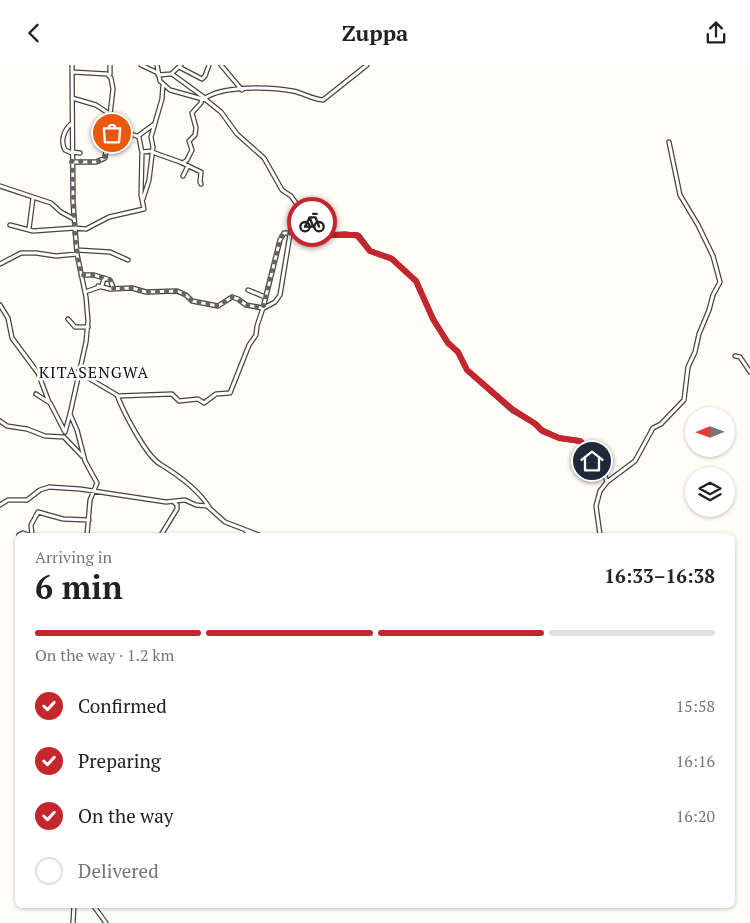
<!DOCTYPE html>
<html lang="en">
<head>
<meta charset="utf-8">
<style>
	:root { --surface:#fff; --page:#f6f6f6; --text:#202124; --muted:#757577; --line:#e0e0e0; --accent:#c4262e }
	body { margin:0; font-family:"PT Serif",serif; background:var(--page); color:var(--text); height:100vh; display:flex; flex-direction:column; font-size:19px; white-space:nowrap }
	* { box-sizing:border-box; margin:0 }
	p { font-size:16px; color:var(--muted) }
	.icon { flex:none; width:28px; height:28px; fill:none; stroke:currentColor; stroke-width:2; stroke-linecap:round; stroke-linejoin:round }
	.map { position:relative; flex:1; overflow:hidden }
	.side { position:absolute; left:15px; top:468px; width:720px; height:375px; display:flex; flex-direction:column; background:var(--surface); border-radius:8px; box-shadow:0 1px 4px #0004 }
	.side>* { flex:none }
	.needle { width:32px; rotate:269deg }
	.fabs { position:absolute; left:685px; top:342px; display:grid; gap:10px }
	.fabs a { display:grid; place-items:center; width:50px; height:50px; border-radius:50%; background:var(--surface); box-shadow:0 1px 4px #0004; font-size:25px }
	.pin { position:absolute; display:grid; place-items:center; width:42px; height:42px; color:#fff; margin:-21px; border:2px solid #fff; border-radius:50%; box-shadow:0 1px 5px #0007 }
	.courier { position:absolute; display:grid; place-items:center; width:50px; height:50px; margin:-25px; border:4px solid #c4262e; border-radius:50%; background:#fff; color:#222; box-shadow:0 1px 6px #0007 }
	.headline em { font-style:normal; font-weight:600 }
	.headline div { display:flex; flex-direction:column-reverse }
	.headline { display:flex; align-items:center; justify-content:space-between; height:85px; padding:0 20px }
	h1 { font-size:32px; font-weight:600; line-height:38px }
	.bar { display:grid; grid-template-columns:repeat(4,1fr); gap:8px 5px; align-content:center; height:60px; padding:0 20px }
	.bar i { height:6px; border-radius:4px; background:var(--line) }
	.bar .active { background:var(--accent) }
	.bar p { grid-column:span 4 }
	ol { padding:0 20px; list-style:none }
	li { display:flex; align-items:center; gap:15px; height:55px }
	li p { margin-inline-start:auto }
	li .icon { padding:5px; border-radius:50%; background:var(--accent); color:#fff; stroke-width:4 }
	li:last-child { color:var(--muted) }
	li i { width:28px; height:28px; border:2px solid var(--line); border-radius:50% }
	header { display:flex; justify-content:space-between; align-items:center; height:65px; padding:0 20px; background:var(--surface); font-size:22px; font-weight:600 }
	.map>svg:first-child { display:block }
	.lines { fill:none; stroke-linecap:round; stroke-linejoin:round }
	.minor-casing { stroke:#444; stroke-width:5.5 }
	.minor { stroke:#fff; stroke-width:3 }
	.done { stroke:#646461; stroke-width:5; stroke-dasharray:0 9 }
	.route { stroke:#c4262e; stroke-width:6 }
	.labels { text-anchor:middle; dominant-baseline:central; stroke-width:5; stroke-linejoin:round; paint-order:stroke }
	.quarter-label { font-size:16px; letter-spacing:1px; fill:#111; stroke:#fff }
</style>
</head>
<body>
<header><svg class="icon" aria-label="back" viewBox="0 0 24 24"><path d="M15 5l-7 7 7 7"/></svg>Zuppa<svg class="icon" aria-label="share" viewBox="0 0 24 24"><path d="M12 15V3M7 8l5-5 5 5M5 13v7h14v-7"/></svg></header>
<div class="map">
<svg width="750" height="858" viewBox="0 0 750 858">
	<rect width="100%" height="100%" fill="#fffdf5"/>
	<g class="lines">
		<g class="minor-casing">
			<path id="minor" d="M72,0l1,137 4,52 9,43 2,24 -2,21 -16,72 7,16 8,31 12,22 -7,17 -3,35
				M110,0v9
				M141,0l17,8
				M157,0l3,16 10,9 36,10 15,12 16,22 27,24 18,32 9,6 15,21 25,18 14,-1 14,2 11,15 21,7 25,23 17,38 15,24 10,9 9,18 45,40 24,14 6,6 17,8 21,3 6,5 9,19 10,11 2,6
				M221,0l21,25
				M179,2l23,12 3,-3 4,-11
				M172,9l33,24
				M158,10l13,-1 10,-9
				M72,33l24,7 15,10
				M204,34c18,-14 67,-12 89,-8 10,2 19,8 30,9l44,-35
				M71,59c-7,6 -11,17 -6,26l7,3
				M138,71l15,-11
				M72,87l8,1
				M142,87l10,-1
				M152,87l28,10 21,10 -1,10 1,2
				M72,97h24l9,-4 8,-69 -2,-11 -4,-4 -35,-2
				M183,98l4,-3 5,-10 -3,-9 6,-6 1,-7 -4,-15 9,-10 1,-5
				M183,111l5,-10
				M0,121l51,17 10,9 13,7
				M143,134l6,-19 4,-33 -2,-10 11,-38 1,-14
				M10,160l23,6 42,-3
				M75,163l11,1 23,-12 35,-8 -3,-14 1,-42 -3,-16 -5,-2 -25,-3
				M29,164l4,-31
				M77,185l33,2 18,8
				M0,199l21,-11h15l20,3 21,-2
				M81,210h13l16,5 4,9
				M98,221l12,3 22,-1 14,4 31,-1 9,4 6,6 26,5 14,-9 6,2 8,6 17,3
				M248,225l17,7
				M85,227l17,-6 2,-8
				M0,240l8,13 4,20 26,35 11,29
				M264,243l11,-6 5,-7 12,-73 9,-11
				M68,254l7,8h13
				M735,291l5,1 10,15
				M78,307l39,23c6,16 29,61 43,69 18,11 38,25 49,43
				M36,329l14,9 15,29
				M118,331l54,-2 7,7 19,-2 6,4 12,-9 14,-1 19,-48 7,-10 1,-9 6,-18 17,-68 4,-7h6
				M0,356l7,5 20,3 18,7 19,1 18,19
				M65,367l5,-18
				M0,440l8,-5h19l13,-10 9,-3 31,2 86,13 19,-2 11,5 11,1 18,16 34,13
				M245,465l6,5
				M19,470l4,-2 5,2
				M32,470l-1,-10 7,-13 25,7 26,1
				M161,470l16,-26v-4l-3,-3
				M600,470l-4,-29 4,-15 7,-9 28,-21 18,-33 8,-4 23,-24 4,-33 7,-15 4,-18 10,-24 4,-15 7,-13 -7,-26 -15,-31 -18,-30 -11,-53
				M93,840l13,18
				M73,858l1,-18"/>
		</g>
		<use href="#minor" class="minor"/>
	</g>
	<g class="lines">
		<path class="done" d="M112,68h-3l-5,27 -8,2 -24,-1 3,78 6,36h13l16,5 4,9 18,-1 14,4 31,-1 9,4 6,6 26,5 14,-9 6,2 8,6 17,3 9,-38 10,-35 8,-2 2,-12 9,-10 11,11"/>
		<path class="route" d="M312,157l19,13h26l13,16 22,8 24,22 17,38 15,24 10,9 9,18 45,39 22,14 8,8 17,7 21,3 6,5 6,15"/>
	</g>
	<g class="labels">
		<g class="quarter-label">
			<text x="94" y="307">KITASENGWA</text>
		</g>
	</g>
</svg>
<div class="fabs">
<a><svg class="needle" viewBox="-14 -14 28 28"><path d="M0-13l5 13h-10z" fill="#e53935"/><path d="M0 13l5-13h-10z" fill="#757577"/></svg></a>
<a><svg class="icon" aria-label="layers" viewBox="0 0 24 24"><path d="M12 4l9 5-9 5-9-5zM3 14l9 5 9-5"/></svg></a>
</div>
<div class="pin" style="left:112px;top:68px;background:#ea580c"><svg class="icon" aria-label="bag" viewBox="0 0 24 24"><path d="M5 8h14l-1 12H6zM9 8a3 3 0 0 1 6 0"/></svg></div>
<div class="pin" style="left:592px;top:396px;background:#1f2937"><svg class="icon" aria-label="home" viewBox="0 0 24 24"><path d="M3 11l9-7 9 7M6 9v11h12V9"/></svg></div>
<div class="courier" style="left:312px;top:157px"><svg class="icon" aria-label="bike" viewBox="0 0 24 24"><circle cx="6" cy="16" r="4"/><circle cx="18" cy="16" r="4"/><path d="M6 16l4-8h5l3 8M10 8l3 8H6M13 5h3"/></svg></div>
<section class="side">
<div class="headline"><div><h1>6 min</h1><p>Arriving in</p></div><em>16:33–16:38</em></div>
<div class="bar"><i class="active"></i><i class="active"></i><i class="active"></i><i></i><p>On the way · 1.2 km</p></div>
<ol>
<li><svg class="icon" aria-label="check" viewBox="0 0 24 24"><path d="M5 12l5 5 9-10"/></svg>Confirmed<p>15:58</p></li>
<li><svg class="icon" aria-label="check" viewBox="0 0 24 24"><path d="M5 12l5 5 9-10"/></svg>Preparing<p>16:16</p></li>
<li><svg class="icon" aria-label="check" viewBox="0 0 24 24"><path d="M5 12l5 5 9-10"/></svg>On the way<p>16:20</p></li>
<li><i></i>Delivered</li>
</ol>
</section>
</div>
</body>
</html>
